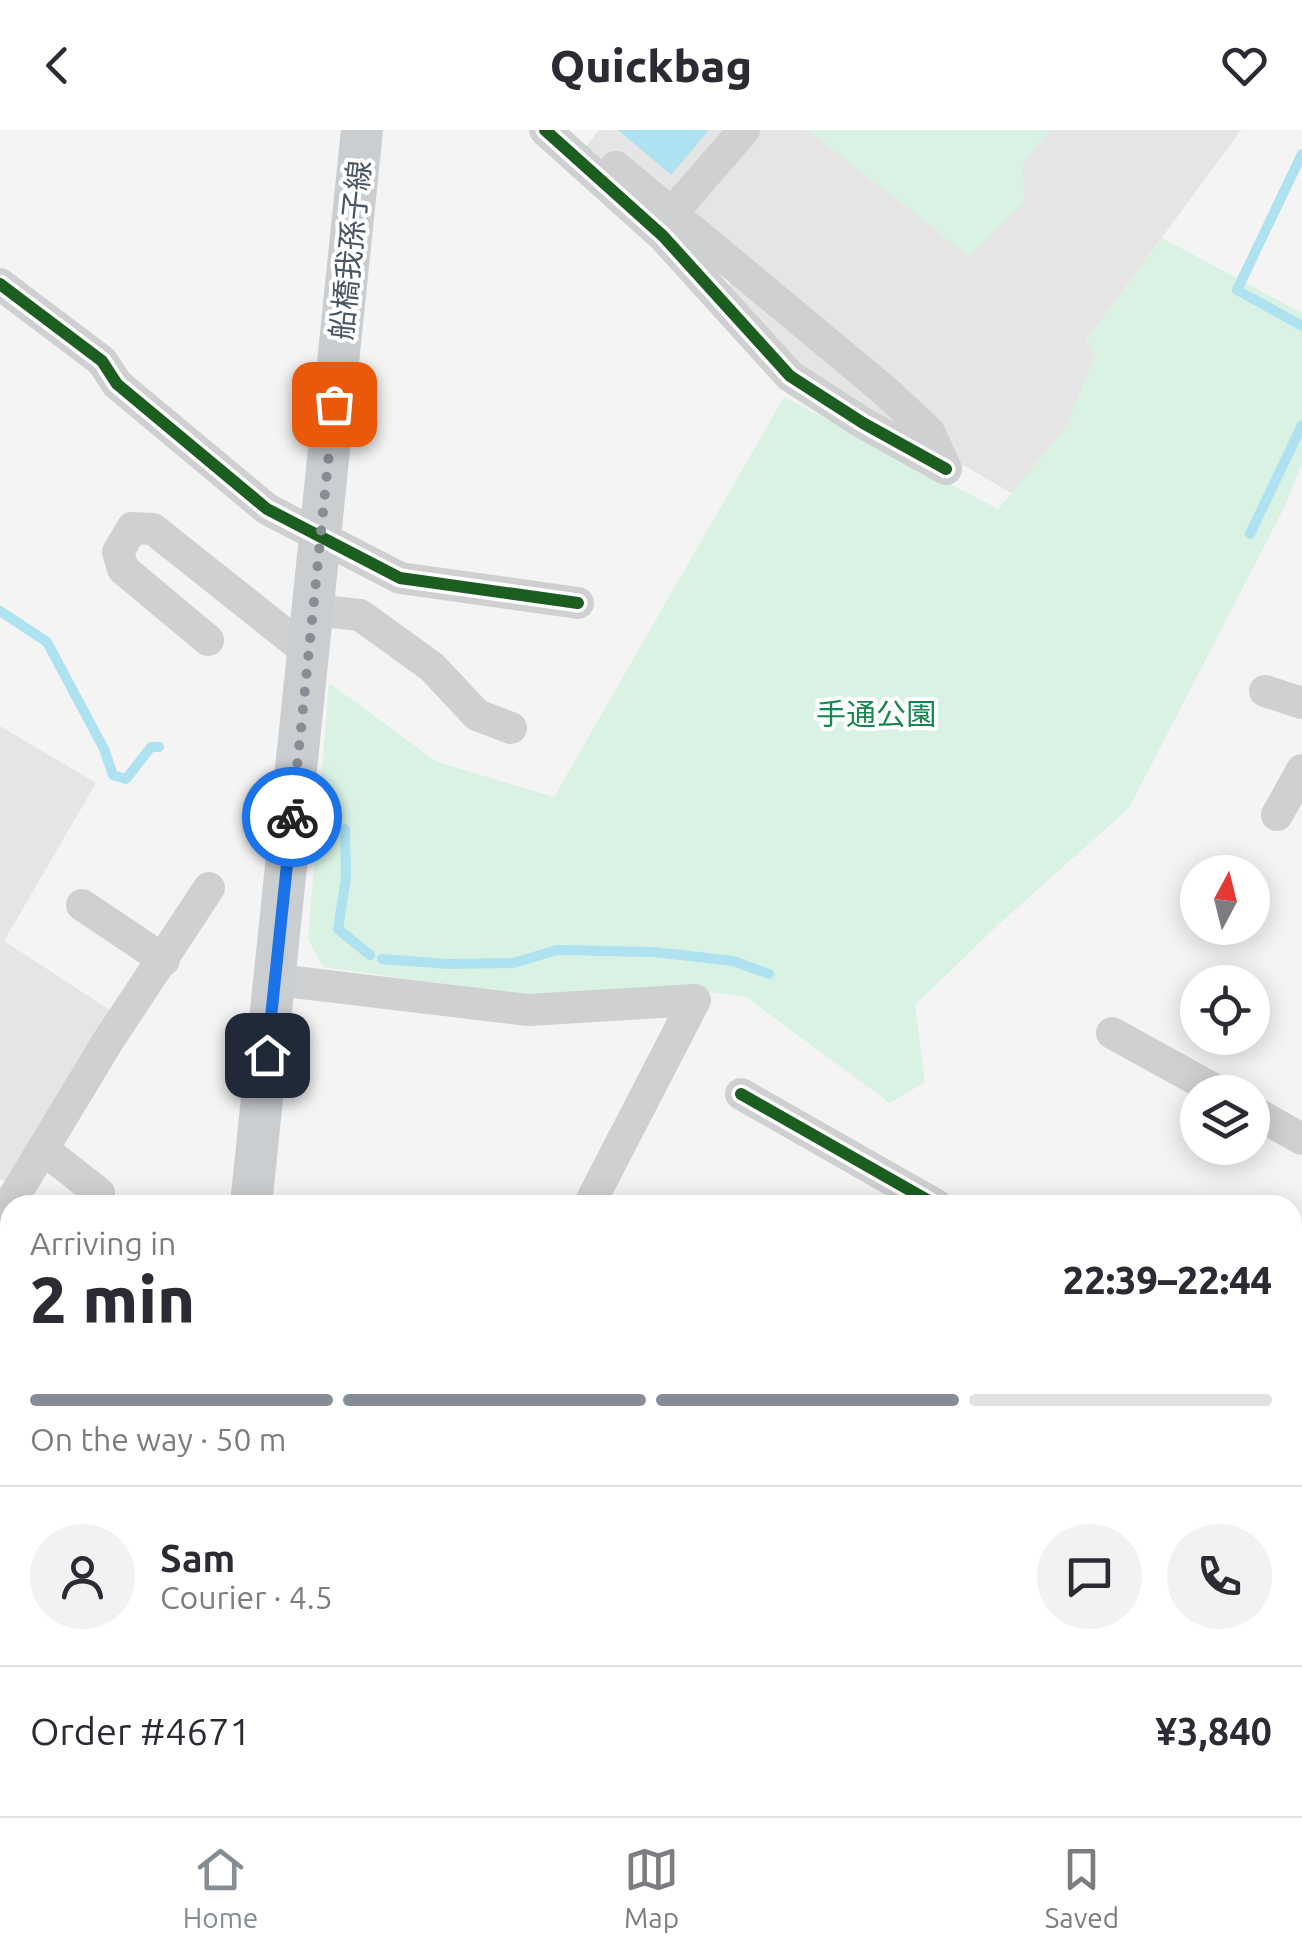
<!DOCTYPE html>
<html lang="en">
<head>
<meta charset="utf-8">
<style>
	:root { --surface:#fff; --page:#f2f2f3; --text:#2b2b33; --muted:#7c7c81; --line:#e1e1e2; --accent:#868d94 }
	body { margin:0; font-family:Ubuntu,"Noto Sans JP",sans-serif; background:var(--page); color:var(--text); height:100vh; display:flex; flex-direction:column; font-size:38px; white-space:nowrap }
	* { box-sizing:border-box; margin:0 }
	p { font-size:32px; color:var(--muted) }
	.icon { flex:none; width:55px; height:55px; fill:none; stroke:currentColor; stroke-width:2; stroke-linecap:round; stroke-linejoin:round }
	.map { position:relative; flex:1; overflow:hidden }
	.side { position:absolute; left:0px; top:1065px; width:1302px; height:622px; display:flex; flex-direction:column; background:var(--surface); border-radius:30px 30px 0 0; box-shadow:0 5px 25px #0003 }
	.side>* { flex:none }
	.needle { width:65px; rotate:7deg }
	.tools { position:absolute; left:1180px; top:725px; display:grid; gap:20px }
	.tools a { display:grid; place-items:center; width:90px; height:90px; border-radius:50%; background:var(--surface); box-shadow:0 5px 25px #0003; font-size:50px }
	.pin { position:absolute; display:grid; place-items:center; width:85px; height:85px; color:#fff; margin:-42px; border-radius:20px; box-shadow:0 5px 15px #0006 }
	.courier { position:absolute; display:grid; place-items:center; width:100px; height:100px; margin:-50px; border:8px solid #1a73e8; border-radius:50%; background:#fff; color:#222; box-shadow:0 2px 12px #0007 }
	.overview em { font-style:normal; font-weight:800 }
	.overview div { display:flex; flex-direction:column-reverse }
	.overview { display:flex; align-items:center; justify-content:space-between; height:170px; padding:0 30px }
	h1 { font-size:65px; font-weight:800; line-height:75px }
	.bar { display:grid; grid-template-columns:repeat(4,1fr); gap:15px 10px; align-content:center; height:120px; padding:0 30px }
	.bar i { height:12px; border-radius:8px; background:var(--line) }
	.bar .on { background:var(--accent) }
	.bar p { grid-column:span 4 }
	.line { display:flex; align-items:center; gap:25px; padding:0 30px; border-top:2px solid var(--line) }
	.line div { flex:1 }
	.round { display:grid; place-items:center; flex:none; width:105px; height:105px; border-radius:52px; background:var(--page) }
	header { display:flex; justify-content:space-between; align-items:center; height:130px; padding:0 30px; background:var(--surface); font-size:45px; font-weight:800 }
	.dock { display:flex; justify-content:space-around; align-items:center; height:140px; border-top:2px solid var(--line); background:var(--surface); font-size:28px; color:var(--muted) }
	.dock a { display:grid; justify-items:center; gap:5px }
	.dock .on { color:var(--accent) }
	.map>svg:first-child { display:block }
	.education { fill:#e6e5e6 }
	.green { fill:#d9f2e3 }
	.water { fill:#aee2f0 }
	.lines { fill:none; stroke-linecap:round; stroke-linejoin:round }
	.stream { stroke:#aee2f0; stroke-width:10 }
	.minor { stroke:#ced0d2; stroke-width:32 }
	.major { stroke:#caced1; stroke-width:42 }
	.cycleway-casing { stroke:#fff; stroke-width:19 }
	.cycleway { stroke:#1b5e20; stroke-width:12 }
	.done { stroke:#868d94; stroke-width:10; stroke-dasharray:0 18 }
	.route { stroke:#1a73e8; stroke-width:12 }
	.labels { text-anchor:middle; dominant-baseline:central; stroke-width:8; stroke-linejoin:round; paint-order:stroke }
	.street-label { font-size:30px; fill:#4a5661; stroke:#fff }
	.park-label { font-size:30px; fill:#17864f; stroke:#fff }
</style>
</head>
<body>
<header><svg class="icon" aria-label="back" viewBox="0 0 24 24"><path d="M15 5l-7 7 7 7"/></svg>Quickbag<svg class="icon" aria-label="heart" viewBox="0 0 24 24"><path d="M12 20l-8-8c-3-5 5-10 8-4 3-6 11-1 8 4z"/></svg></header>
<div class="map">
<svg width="1302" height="1686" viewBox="0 0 1302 1686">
	<rect width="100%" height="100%" fill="#f4f4f4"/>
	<path class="education" d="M599,0h642l-155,211 9,17 -29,69 -53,67 -225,-131 -55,-59 -5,-31 -145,-123z
		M0,596l96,57 -92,158 112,73 -109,169 -7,-4z"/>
	<path class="green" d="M808,0h241l-27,35 3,37 -55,55z
		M1162,108l140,75v150l-18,45 -155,300 -130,116 -84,81 10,77 -35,21 -144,-106 -81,-11 -136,10 -206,-29 -15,-28 21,-256 108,79 117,35 230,-400 214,112 68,-82 29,-69 -9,-17z"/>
	<path class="water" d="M618,0h91l-38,45z"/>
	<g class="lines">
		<path class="stream" d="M1302,24l-65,136 65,36
			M1250,404l52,-109
			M0,481l47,31 57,107 9,26 13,4 25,-32h8
			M345,699l1,49 -8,51 32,26
			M382,829l66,5 65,-1 44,-13 97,2 79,9 36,13"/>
		<path class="minor" d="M545,0l118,106 127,140 73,47 83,46
			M616,37l268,223 45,42 17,37
			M672,83l72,-83
			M0,154l102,77 15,23 150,125 133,69 178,25
			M313,480l47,5 72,52 45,48 34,13
			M208,510l-85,-71 -5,-17 14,-24 21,1 156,124
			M1265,561l37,12
			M1277,685l25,-45
			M82,775l82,55
			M294,852l234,28 167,-10 -106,205
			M1112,903l107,59
			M741,964l195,111
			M1252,981l50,28
			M43,1019l56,44
			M0,1090l108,-179 101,-153
			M0,1123l10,7
			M1292,1215l10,5
			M1292,1450l10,6
			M1292,1495l10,-12
			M0,1631l10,3
			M144,1678l29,8
			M231,1678l2,8
			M1263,1678l5,8
			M17,1686l2,-8
			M277,1686l4,-8
			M1134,1686l8,-8"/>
		<path class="major" d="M251,1075l111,-1075
			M182,1686l1,-8"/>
		<g class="cycleway-casing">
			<path id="cycleway" d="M545,0l118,106 127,140 73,47 83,46
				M0,154l102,77 15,23 150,125 133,69 178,25
				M741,964l195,111"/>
		</g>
		<use href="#cycleway" class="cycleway"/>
	</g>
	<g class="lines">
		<path class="done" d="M292,687l42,-413"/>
		<path class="route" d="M267,925l25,-238"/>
	</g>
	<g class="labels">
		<g class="street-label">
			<text transform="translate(350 120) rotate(-84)">船橋我孫子線</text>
		</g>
		<g class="park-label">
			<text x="876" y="584">手通公園</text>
		</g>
	</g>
</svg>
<div class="tools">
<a><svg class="needle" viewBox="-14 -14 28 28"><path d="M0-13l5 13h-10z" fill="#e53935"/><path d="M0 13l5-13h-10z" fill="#7c7c81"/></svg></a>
<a><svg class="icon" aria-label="locate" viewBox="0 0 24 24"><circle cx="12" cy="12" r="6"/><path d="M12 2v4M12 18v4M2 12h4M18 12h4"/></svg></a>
<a><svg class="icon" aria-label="layers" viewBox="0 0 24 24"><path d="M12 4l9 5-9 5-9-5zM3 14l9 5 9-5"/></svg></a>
</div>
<div class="pin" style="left:334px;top:274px;background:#ea580c"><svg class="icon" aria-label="bag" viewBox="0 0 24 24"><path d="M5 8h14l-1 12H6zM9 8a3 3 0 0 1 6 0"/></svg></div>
<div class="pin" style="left:267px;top:925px;background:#1f2937"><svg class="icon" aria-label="home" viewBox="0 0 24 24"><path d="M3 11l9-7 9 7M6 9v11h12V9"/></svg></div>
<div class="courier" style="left:292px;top:687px"><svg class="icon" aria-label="bike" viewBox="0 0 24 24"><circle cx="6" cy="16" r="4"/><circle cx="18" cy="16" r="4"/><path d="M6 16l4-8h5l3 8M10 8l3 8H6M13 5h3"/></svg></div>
<section class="side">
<div class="overview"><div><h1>2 min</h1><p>Arriving in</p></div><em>22:39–22:44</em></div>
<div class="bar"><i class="on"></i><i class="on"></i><i class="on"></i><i></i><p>On the way · 50 m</p></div>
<div class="line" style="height:180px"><a class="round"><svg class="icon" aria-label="person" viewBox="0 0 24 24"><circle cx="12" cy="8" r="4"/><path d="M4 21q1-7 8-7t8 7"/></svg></a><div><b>Sam</b><p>Courier · 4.5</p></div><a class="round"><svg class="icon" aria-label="chat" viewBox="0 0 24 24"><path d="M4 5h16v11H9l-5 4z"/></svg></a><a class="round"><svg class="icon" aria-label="phone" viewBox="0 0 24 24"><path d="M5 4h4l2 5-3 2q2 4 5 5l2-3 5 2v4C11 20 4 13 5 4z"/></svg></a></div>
<div class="line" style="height:130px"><div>Order #4671</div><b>¥3,840</b></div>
</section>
</div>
<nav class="dock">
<a class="on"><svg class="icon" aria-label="home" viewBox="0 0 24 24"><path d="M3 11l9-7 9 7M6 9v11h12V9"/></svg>Home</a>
<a><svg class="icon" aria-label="map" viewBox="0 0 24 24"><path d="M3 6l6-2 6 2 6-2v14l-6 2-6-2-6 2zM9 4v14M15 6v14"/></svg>Map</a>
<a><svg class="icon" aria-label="saved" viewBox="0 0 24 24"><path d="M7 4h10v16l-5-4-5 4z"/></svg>Saved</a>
</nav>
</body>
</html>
